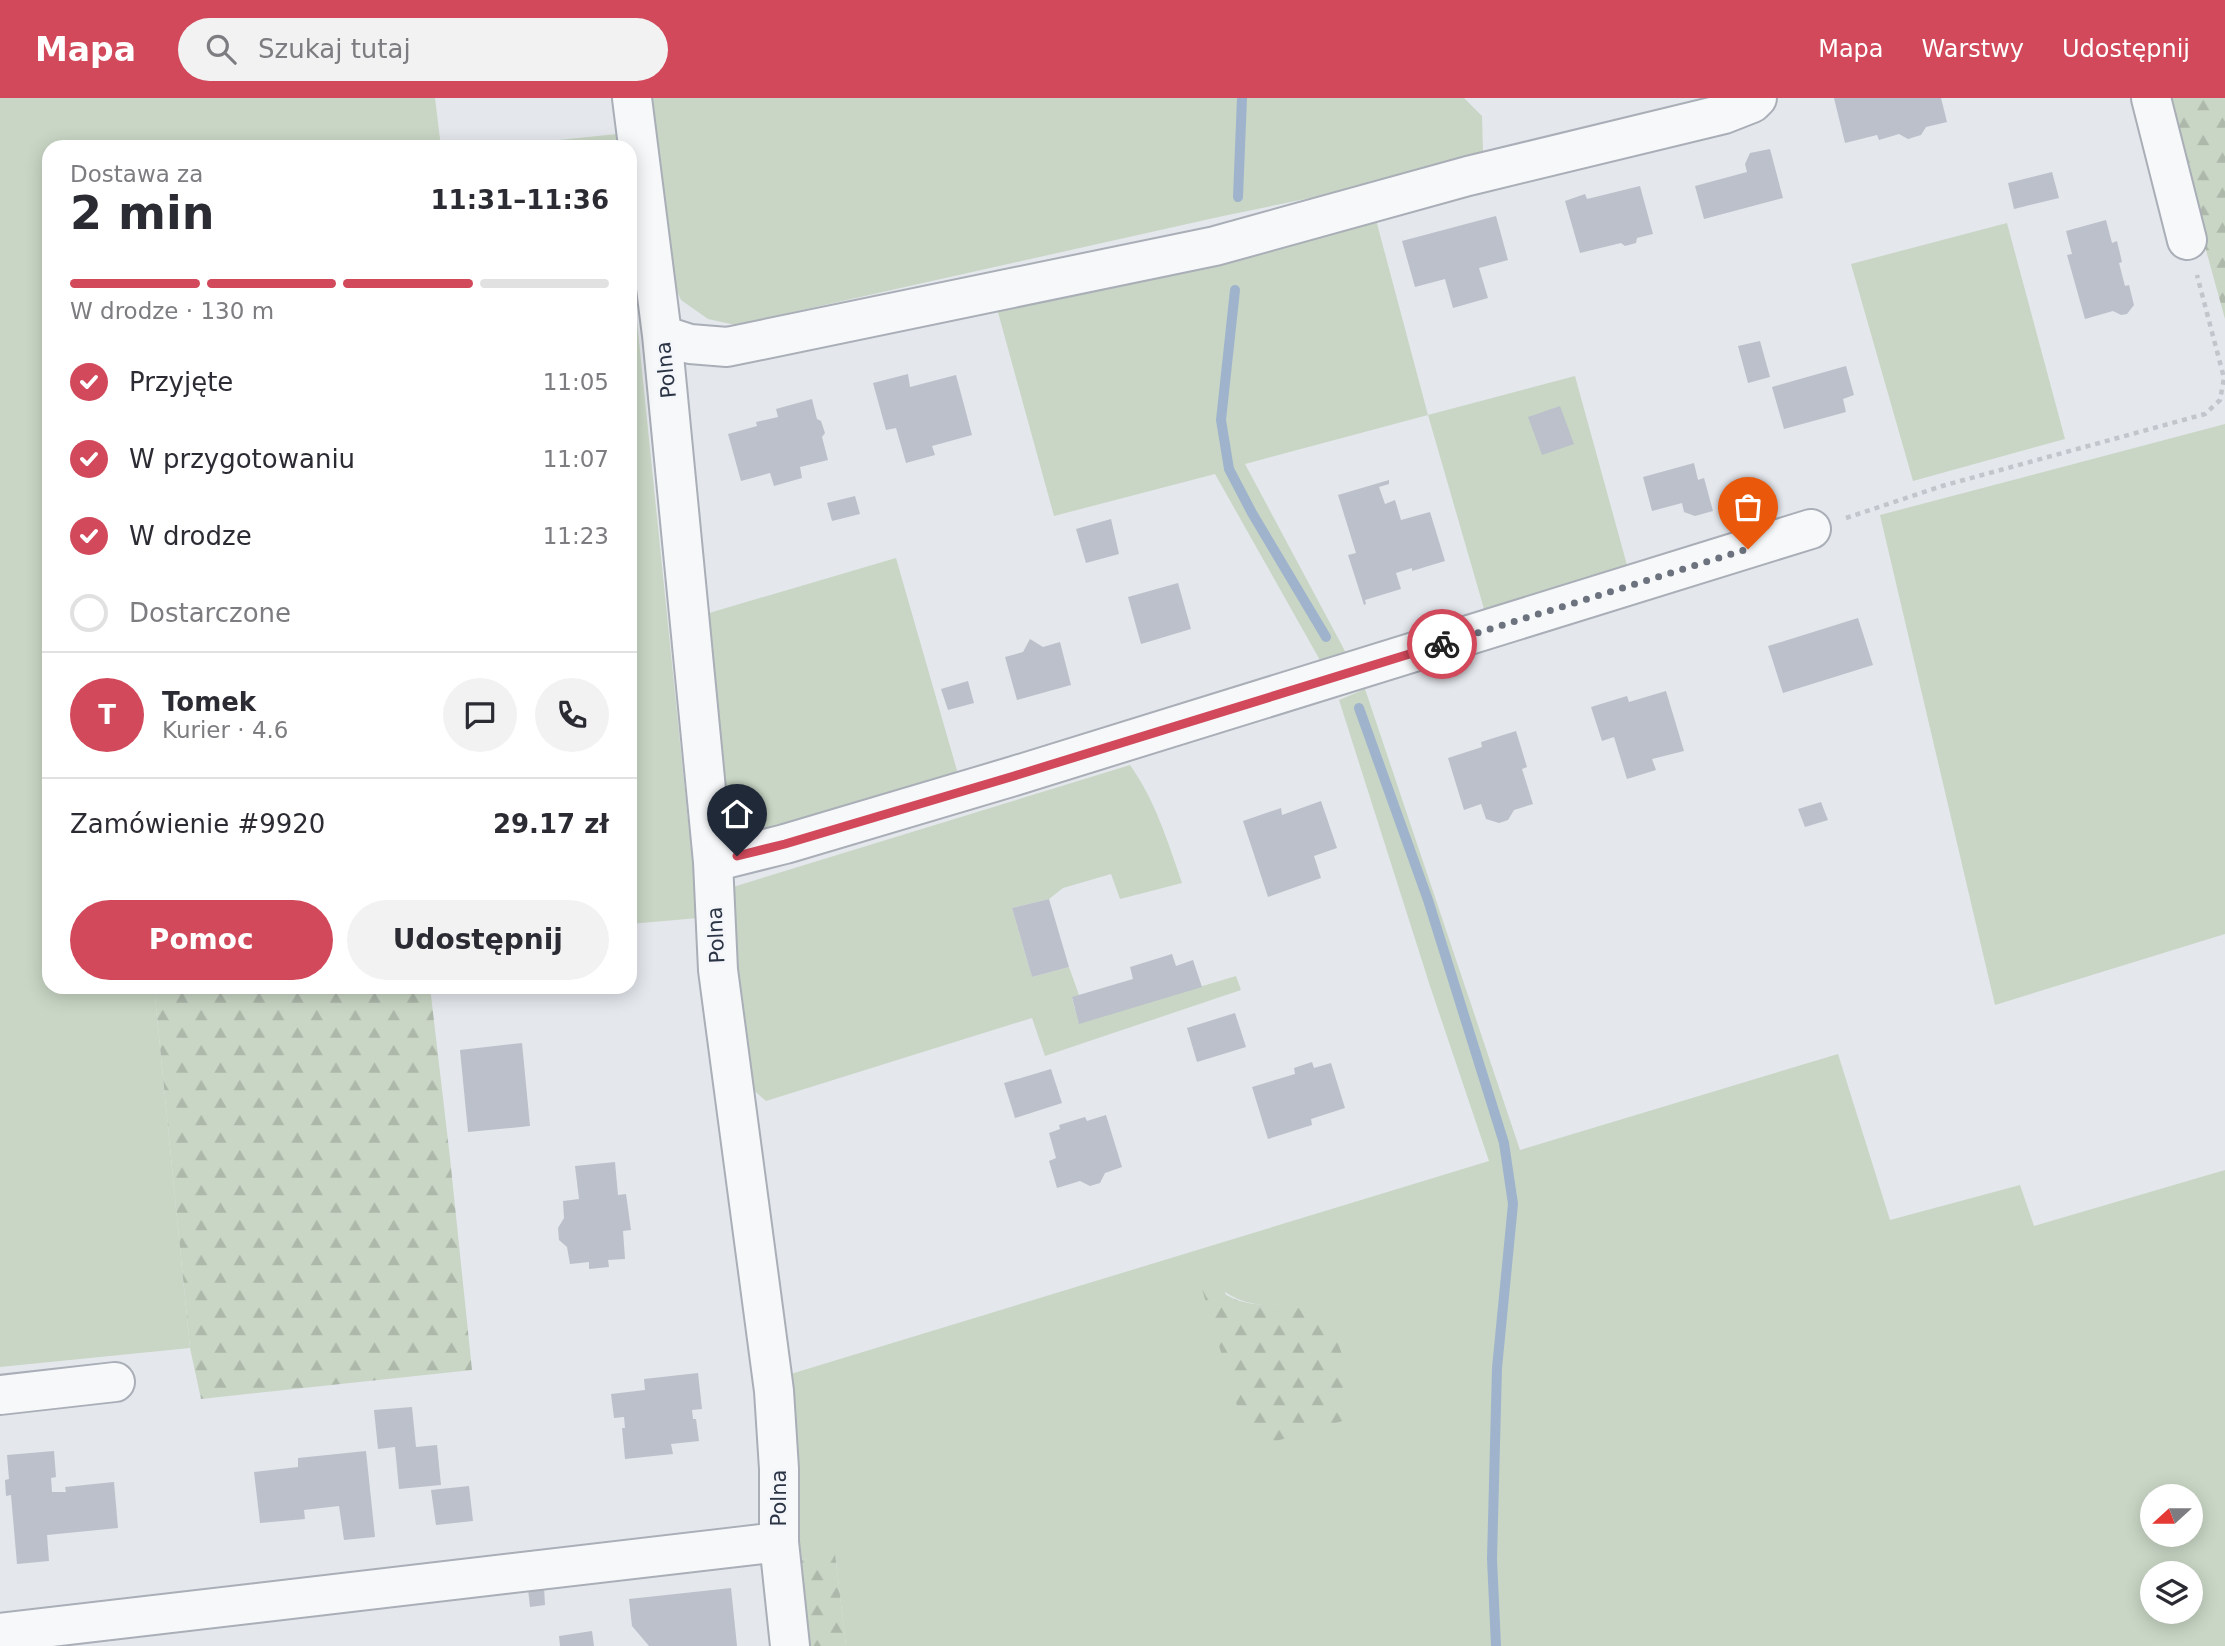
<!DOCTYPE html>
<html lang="pl">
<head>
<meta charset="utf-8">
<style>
	:root { --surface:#fff; --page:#f2f2f3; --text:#2b2b33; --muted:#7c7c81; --line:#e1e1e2; --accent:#d1495b }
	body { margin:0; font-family:"DejaVu Sans",sans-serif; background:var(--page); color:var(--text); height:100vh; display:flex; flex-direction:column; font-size:26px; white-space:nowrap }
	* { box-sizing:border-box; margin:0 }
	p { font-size:23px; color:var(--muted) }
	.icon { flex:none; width:38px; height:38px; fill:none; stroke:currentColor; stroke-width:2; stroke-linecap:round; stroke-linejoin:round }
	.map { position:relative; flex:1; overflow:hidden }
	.side { position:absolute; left:42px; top:42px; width:595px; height:854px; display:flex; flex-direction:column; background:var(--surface); border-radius:21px; box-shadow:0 4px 18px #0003 }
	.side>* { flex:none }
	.needle { width:46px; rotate:249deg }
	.tools { position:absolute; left:2140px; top:1386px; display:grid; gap:14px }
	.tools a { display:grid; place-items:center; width:63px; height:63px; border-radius:50%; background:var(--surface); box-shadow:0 4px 18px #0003; font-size:35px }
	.pin { position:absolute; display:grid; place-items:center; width:60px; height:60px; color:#fff; margin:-72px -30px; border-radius:50% 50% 50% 0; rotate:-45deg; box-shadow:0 0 7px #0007 }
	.pin .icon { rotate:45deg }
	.courier { position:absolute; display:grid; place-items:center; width:70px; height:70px; margin:-35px; border:5px solid #d1495b; border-radius:50%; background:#fff; color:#222; box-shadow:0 2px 9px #0007 }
	.summary em { font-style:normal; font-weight:800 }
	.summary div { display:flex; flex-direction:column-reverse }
	.summary { display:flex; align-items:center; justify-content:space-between; height:119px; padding:0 28px }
	h1 { font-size:46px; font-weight:800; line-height:52px }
	.bar { display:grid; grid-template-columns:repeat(4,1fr); gap:10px 7px; align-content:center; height:84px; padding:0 28px }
	.bar i { height:9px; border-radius:5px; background:var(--line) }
	.bar .selected { background:var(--accent) }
	.bar p { grid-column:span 4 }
	.line { display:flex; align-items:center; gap:18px; padding:0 28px; border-top:2px solid var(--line) }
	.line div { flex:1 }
	.round { display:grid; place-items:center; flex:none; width:74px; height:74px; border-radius:37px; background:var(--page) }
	ol { padding:0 28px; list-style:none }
	li { display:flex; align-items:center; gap:21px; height:77px }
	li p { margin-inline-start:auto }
	li .icon { padding:7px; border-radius:50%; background:var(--accent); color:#fff; stroke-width:4 }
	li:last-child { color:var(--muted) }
	li i { width:38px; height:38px; border:4px solid var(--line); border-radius:50% }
	.button { display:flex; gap:14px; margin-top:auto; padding:14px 28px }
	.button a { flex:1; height:80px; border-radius:42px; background:var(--accent); color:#fff; font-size:28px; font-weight:800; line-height:80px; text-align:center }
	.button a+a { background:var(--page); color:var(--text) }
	header { display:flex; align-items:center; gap:42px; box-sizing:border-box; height:98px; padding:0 35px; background:var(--accent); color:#fff }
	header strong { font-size:33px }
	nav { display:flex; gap:38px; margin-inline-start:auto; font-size:24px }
	.search { width:490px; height:63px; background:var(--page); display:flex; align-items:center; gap:18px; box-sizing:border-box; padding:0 24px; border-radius:38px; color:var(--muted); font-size:26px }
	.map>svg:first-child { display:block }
	.grass { fill:#c9d6c5; fill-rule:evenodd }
	.forest { fill:url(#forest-firs) }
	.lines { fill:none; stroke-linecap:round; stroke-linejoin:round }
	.stream { stroke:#9fb4cc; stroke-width:10 }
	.building { fill:#bbc0ca }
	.minor-casing { stroke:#a9aeb7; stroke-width:42 }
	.path { stroke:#c2c5cb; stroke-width:4.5; stroke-dasharray:5 5; stroke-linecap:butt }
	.minor { stroke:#f7f8fa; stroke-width:38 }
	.done { stroke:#6c737f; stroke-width:7; stroke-dasharray:0 12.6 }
	.route { stroke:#d1495b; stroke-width:9 }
	.labels { text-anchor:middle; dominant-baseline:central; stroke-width:6; stroke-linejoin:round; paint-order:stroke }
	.street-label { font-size:21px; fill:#2b3445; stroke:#f4f6f9 }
</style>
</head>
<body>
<header>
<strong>Mapa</strong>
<div class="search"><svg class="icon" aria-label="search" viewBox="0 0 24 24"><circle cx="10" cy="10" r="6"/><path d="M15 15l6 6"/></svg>Szukaj tutaj</div>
<nav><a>Mapa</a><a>Warstwy</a><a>Udostępnij</a></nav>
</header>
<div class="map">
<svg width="2225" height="1548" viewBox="0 0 2225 1548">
	<defs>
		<pattern id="forest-firs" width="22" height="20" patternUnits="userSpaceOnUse" patternTransform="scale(1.75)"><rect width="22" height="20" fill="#c9d6c5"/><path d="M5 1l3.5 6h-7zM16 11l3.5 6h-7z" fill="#adb8ab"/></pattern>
	</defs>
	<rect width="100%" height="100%" fill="#e4e7ec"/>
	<path class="grass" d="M0,0h435l6,49h-392v840h105l36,361 -190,19z
		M651,0h813l18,18 1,35 -16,15 -244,50 -488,109 -27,-6 -27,-19 -16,-36z
		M617,36l2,13h-129z
		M1375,118l53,199 147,-39 52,189 -143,44 -56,-194 -183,49 101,189 -25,9 -106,-188 -161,42 -58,-211z
		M2007,125l58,216 -152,42 -62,-217z
		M630,155l68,665 -68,6z
		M2225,326v510l-230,71 -115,-490z
		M896,460l62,216 -191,54 -21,-2 -24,-19 -13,-194z
		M1365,591l155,461 318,-96 52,166 130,-35 14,41 191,-56v476h-1379l-11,-92 -37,7 -15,-179 11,-9 695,-212 -59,-175 -91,-286zM1225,1194c18,12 33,13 55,14l-30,143zM2152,1398h39v39h-39zM2152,1475h39v39h-39z
		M1130,667c25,35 38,77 52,118l-62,16 -9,-25 -48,14 -14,11 -37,9 20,69 37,-10 10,28 -7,3 7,25 157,-47 5,14 -196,66 -13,-38 -266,83 -14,-12 -26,-190 7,-12z"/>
	<path class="forest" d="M2164,0h61v221z
		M154,889h276l20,171 22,212 -271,29 -11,-51z
		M1209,1189c12,4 24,13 35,15 19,5 41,1 60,8 45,17 42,68 45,109l-99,30 -48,-160z
		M835,1455l11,93h-41l-7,-85z"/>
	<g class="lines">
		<path class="stream" d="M1238,99l4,-99
			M1235,192l-14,130 8,49 23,44 74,124
			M1359,610l69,192 76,243 9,61 -16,164 -5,191 4,87"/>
	</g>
	<path class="building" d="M1834,0h107l6,24 -21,5 -5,8 -13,4 -9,-5 -20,6 -2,-5 -32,8z
		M1770,51l13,49 -79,21 -9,-33 52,-14 -2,-8 5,-11z
		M2052,74l7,26 -45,11 -6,-26z
		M1640,88l13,48 -16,4 -1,5 -11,3 -4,-3 -41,10 -15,-52 20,-7 2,5z
		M1496,118l12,44 -29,8 9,30 -35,10 -8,-29 -30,8 -13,-46z
		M2106,122l6,23 5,-2 5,21 -3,1 6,23 4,-1 5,20 -7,9 -6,1 -8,-4 -28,8 -18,-64 5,-1 -6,-23z
		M1760,243l10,36 -22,6 -10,-37z
		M1846,268l8,29 -11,4 3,13 -62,17 -12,-42z
		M908,276l2,13 46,-12 16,60 -40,11 3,9 -29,8 -10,-35 -10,2 -13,-47z
		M812,301l5,20 4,2 4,12 -3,4 6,23 -28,7 2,11 -28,8 -4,-13 -29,8 -13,-47 29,-8 -1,-4 22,-5 -2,-8z
		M1560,308l14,38 -32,11 -14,-38z
		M1694,365l4,17 6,-2 9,33 -18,5 -11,-4 -2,-9 -30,8 -9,-34z
		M1389,382v4l-10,3 6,17 10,-4 6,20 29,-8 15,49 -33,10v-3l-16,5 5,16 -36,11 1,4 -2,1 -16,-50 8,-2 -18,-58z
		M855,398l5,18 -28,7 -5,-18z
		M1111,421l8,35 -33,9 -10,-34z
		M1178,485l13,46 -50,15 -13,-47z
		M1858,520l15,47 -90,28 -15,-47z
		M1030,541l13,8 17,-5 11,43 -54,15 -12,-43 18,-5z
		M968,583l6,22 -26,7 -7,-21z
		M1666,593l18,60 -32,8 4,11 -29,9 -13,-42 -12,4 -11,-34 36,-11 2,6z
		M1516,633l11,36 -5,2 11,35 -19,6 -6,10 -9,3 -13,-4 -5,-15 -17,6 -16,-52 34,-11 -1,-5z
		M1321,703l16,47 -23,8 7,22 -53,19 -25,-76 38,-13 1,7z
		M1821,704l7,18 -23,7 -7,-18z
		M1049,801l20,68 -37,10 -20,-69z
		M1172,856l4,12 17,-6 9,27 -123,37 -7,-27 61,-18 -3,-12z
		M1235,915l11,34 -49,15 -10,-34z
		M522,945l8,83 -62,6 -8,-82z
		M1312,964l2,6 17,-5 14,45 -34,11 1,6 -44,14 -16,-52 43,-13 -1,-6z
		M1051,971l11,34 -47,15 -11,-35z
		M1106,1017l16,52 -17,6 -5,10 -10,3 -10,-5 -23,7 -8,-27 7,-3 -7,-25 11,-4 -1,-4 26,-8 2,4z
		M615,1064l3,33 8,-1 5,36 -8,1 2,28 -17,1 1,7 -20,2v-7l-19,2 -3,-17 -8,-7 -1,-12 6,-10 -1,-17 16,-2 -4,-33z
		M698,1275l4,36 -10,1 1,9h3l3,22 -28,3 2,10 -48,5 -3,-31h3l-1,-11 -10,1 -3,-24 34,-4 -1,-11z
		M412,1309l4,40 21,-2 4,40 -42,4 -4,-42 -17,2 -4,-39z
		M54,1353l2,26 -5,1 1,14h14l-1,-5 49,-5 4,46 -71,7 2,26 -32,3 -6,-69 -5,1 -1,-16 4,-1 -2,-24z
		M366,1353l9,86 -31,3 -5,-34 -35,4 1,9 -45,4 -6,-51 44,-5v-9z
		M469,1388l4,35 -37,4 -5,-35z
		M544,1489l1,18 -15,2 -2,-18z
		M731,1490l6,58h-88l-17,-20 -3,-27z
		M592,1533l2,15h-34l-1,-10z"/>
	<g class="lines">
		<g class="minor-casing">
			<path id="minor" d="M632,0l30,237 51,527 5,108 56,421 5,78v73l11,104
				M2151,0l36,142
				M662,237l28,9 37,3 488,-101 253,-70 256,-62 28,-11 5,-5
				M713,764l72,-18 229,-68 797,-247
				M0,1297l115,-13
				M0,1535l779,-91"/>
		</g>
		<path class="path" d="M1846,420l96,-32 263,-72 15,-14 4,-22 -27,-103"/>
		<use href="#minor" class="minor"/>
	</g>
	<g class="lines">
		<path class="done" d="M1442,546l306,-95"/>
		<path class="route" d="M737,758l48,-12 229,-68 428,-132"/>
	</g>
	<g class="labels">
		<g class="street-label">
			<text transform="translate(666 272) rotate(-96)">Polna</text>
			<text transform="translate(716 837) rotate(-93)">Polna</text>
			<text transform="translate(779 1400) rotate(-90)">Polna</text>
		</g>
	</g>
</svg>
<div class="tools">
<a><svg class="needle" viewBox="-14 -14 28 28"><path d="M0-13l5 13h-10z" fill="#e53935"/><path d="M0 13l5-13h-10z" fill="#7c7c81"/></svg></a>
<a><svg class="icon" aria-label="layers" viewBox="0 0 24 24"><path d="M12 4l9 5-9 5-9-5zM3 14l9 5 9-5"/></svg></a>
</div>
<div class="pin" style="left:1748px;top:451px;background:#ea580c"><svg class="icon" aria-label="bag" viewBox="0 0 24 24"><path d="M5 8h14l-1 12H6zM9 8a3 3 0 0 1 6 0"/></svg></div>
<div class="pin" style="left:737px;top:758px;background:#1f2937"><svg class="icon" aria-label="home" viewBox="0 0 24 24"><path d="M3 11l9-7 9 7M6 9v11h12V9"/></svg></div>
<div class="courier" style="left:1442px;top:546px"><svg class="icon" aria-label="bike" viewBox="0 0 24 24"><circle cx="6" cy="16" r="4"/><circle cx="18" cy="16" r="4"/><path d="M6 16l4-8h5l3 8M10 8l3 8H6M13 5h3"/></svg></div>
<section class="side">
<div class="summary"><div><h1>2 min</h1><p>Dostawa za</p></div><em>11:31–11:36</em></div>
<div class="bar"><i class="selected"></i><i class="selected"></i><i class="selected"></i><i></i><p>W drodze · 130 m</p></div>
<ol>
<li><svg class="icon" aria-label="check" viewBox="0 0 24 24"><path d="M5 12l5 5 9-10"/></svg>Przyjęte<p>11:05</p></li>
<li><svg class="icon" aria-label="check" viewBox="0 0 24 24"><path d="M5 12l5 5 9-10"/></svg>W przygotowaniu<p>11:07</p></li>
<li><svg class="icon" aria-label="check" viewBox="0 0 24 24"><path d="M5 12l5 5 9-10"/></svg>W drodze<p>11:23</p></li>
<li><i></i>Dostarczone</li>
</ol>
<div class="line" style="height:126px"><b class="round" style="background:var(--accent);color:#fff">T</b><div><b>Tomek</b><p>Kurier · 4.6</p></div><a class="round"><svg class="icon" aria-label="chat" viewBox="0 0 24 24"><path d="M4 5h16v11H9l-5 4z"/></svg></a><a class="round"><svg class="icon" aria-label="phone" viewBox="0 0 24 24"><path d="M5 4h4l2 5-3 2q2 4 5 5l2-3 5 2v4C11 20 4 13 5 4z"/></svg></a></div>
<div class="line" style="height:91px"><div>Zamówienie #9920</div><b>29.17 zł</b></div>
<div class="button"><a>Pomoc</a><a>Udostępnij</a></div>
</section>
</div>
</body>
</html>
